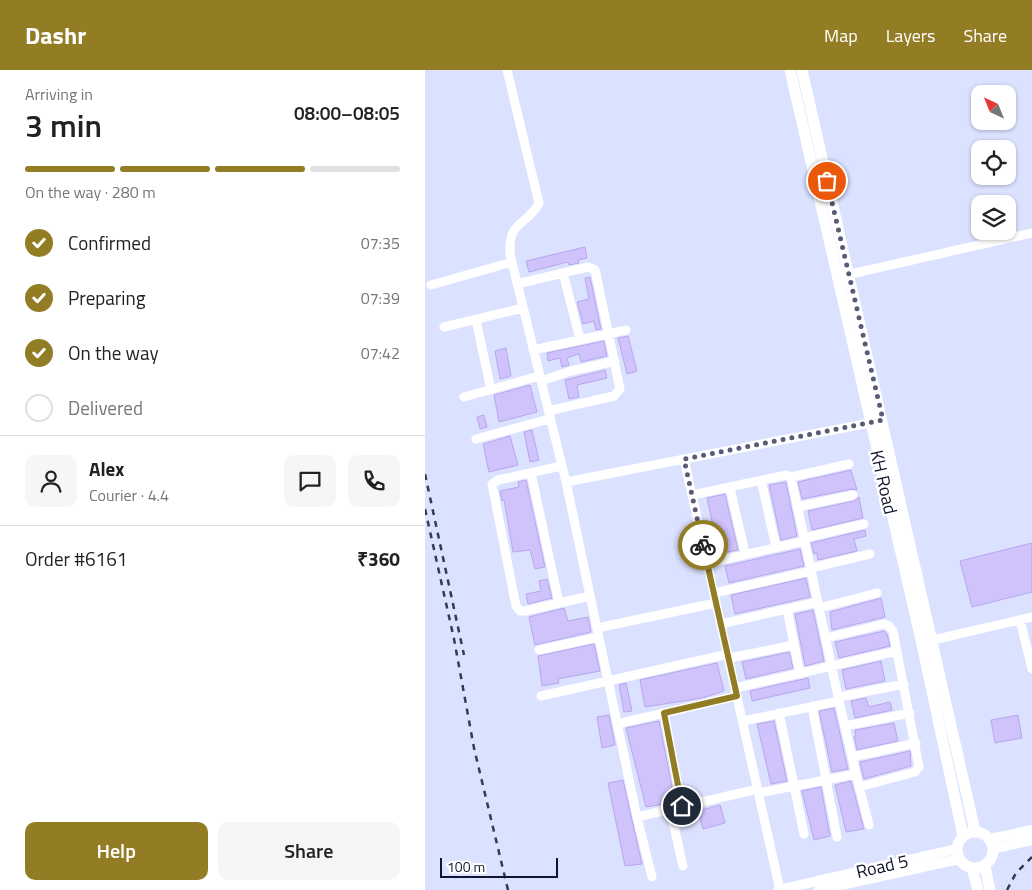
<!DOCTYPE html>
<html lang="en">
<head>
<meta charset="utf-8">
<style>
	:root { --surface:#fff; --page:#f6f6f6; --text:#222; --muted:#767676; --line:#e0e0e0; --accent:#927d24 }
	body { margin:0; font-family:"Titillium Web",sans-serif; background:var(--page); color:var(--text); height:100vh; display:flex; flex-direction:column; font-size:19px; white-space:nowrap }
	* { box-sizing:border-box; margin:0 }
	p { font-size:16px; color:var(--muted) }
	.icon { flex:none; width:28px; height:28px; fill:none; stroke:currentColor; stroke-width:2; stroke-linecap:round; stroke-linejoin:round }
	.map { position:relative; flex:1; overflow:hidden }
	.drawer { display:flex; flex-direction:column; background:var(--surface); width:425px }
	.drawer>* { flex:none }
	.needle { width:32px; rotate:317deg }
	.tools { position:absolute; left:546px; top:15px; display:grid; gap:10px }
	.tools a { display:grid; place-items:center; width:45px; height:45px; border-radius:10px; background:var(--surface); box-shadow:0 1px 4px #0004; font-size:25px }
	.scale { position:absolute; left:15px; bottom:12px; width:118px; box-sizing:border-box; padding-left:5px; border:2px solid #11142d; border-top:0; font-size:14px; line-height:18px; white-space:nowrap; color:#11142d; -webkit-text-stroke:4px #fff; paint-order:stroke }
	.pin { position:absolute; display:grid; place-items:center; width:42px; height:42px; color:#fff; margin:-21px; border:2px solid #fff; border-radius:50%; box-shadow:0 1px 5px #0007 }
	.courier { position:absolute; display:grid; place-items:center; width:50px; height:50px; margin:-25px; border:4px solid #927d24; border-radius:50%; background:#fff; color:#222; box-shadow:0 1px 6px #0007 }
	.headline em { font-style:normal; font-weight:600 }
	.headline div { display:flex; flex-direction:column-reverse }
	.headline { display:flex; align-items:center; justify-content:space-between; height:85px; padding:0 25px }
	h1 { font-size:32px; font-weight:600; line-height:38px }
	.bar { display:grid; grid-template-columns:repeat(4,1fr); gap:8px 5px; align-content:center; height:60px; padding:0 25px }
	.bar i { height:6px; border-radius:4px; background:var(--line) }
	.bar .current { background:var(--accent) }
	.bar p { grid-column:span 4 }
	.line { display:flex; align-items:center; gap:12px; padding:0 25px; border-top:1px solid var(--line) }
	.line div { flex:1 }
	.round { display:grid; place-items:center; flex:none; width:52px; height:52px; border-radius:10px; background:var(--page) }
	ol { padding:0 25px; list-style:none }
	li { display:flex; align-items:center; gap:15px; height:55px }
	li p { margin-inline-start:auto }
	li .icon { padding:5px; border-radius:50%; background:var(--accent); color:#fff; stroke-width:4 }
	li:last-child { color:var(--muted) }
	li i { width:28px; height:28px; border:2px solid var(--line); border-radius:50% }
	.button { display:flex; gap:10px; margin-top:auto; padding:10px 25px }
	.button a { flex:1; height:58px; border-radius:10px; background:var(--accent); color:#fff; font-size:20px; font-weight:600; line-height:58px; text-align:center }
	.button a+a { background:var(--page); color:var(--text) }
	header { display:flex; align-items:center; gap:30px; box-sizing:border-box; height:70px; padding:0 25px; background:var(--accent); color:#fff }
	header strong { font-size:24px }
	nav { display:flex; gap:28px; margin-inline-start:auto; font-size:18px }
	main { display:flex; flex:1; min-height:0 }
	.map>svg:first-child { display:block }
	.building { fill:#d0c2fb; stroke:#b8a6ec }
	.lines { fill:none; stroke-linecap:round; stroke-linejoin:round }
	.minor { stroke:#fff; stroke-width:9 }
	.tertiary { stroke:#fff; stroke-width:10 }
	.secondary { stroke:#fff; stroke-width:11 }
	.rail { stroke:#363a53; stroke-width:2.5; stroke-dasharray:6 6; stroke-linecap:butt }
	.done { stroke:#585c76; stroke-width:5; stroke-dasharray:0 9 }
	.route { stroke:#927d24; stroke-width:6 }
	.labels { text-anchor:middle; dominant-baseline:central; stroke-width:5; stroke-linejoin:round; paint-order:stroke }
	.street-label { font-size:18px; fill:#11142d; stroke:#fff }
</style>
</head>
<body>
<header>
<strong>Dashr</strong>
<nav><a>Map</a><a>Layers</a><a>Share</a></nav>
</header>
<main>
<section class="drawer">
<div class="headline"><div><h1>3 min</h1><p>Arriving in</p></div><em>08:00–08:05</em></div>
<div class="bar"><i class="current"></i><i class="current"></i><i class="current"></i><i></i><p>On the way · 280 m</p></div>
<ol>
<li><svg class="icon" aria-label="check" viewBox="0 0 24 24"><path d="M5 12l5 5 9-10"/></svg>Confirmed<p>07:35</p></li>
<li><svg class="icon" aria-label="check" viewBox="0 0 24 24"><path d="M5 12l5 5 9-10"/></svg>Preparing<p>07:39</p></li>
<li><svg class="icon" aria-label="check" viewBox="0 0 24 24"><path d="M5 12l5 5 9-10"/></svg>On the way<p>07:42</p></li>
<li><i></i>Delivered</li>
</ol>
<div class="line" style="height:90px"><a class="round"><svg class="icon" aria-label="person" viewBox="0 0 24 24"><circle cx="12" cy="8" r="4"/><path d="M4 21q1-7 8-7t8 7"/></svg></a><div><b>Alex</b><p>Courier · 4.4</p></div><a class="round"><svg class="icon" aria-label="chat" viewBox="0 0 24 24"><path d="M4 5h16v11H9l-5 4z"/></svg></a><a class="round"><svg class="icon" aria-label="phone" viewBox="0 0 24 24"><path d="M5 4h4l2 5-3 2q2 4 5 5l2-3 5 2v4C11 20 4 13 5 4z"/></svg></a></div>
<div class="line" style="height:65px"><div>Order #6161</div><b>₹360</b></div>
<div class="button"><a>Help</a><a>Share</a></div>
</section>
<div class="map">
<svg width="607" height="820" viewBox="0 0 607 820">
	<rect width="100%" height="100%" fill="#dbe2ff"/>
	<path class="building" d="M160,177l2,11 -9,2 1,3 -10,2 -1,-3 -39,10 -3,-11z
		M165,207l11,52 -5,1 -2,-9 -11,3 -6,-22 12,-3 -4,-21z
		M203,266l9,35 -10,3 -9,-36z
		M179,271l3,15 -26,6 -2,-8 -12,4 2,7 -7,2 -2,-9 -12,3 -1,-8z
		M81,278l5,28 -11,3 -5,-28z
		M180,300l2,8 -30,7 2,12 -10,2 -4,-19z
		M105,315l7,27 -38,10 -5,-27z
		M59,345l3,12 -7,2 -3,-12z
		M107,360l7,30 -9,2 -6,-30z
		M85,366l8,29 -29,7 -6,-28z
		M426,400l6,20 -5,-1 -50,10 -4,-17z
		M101,410l19,87 -10,2 -5,-19 -17,2 -9,-52 -2,1 -2,-10 19,-4 -1,-5z
		M361,412l11,54 -16,4 -12,-55z
		M300,424l13,56 -16,3h-3l-12,-55z
		M434,427l4,21 -51,12 -4,-19 46,-10z
		M440,460l1,6 -12,3 3,12 -39,9 -1,-7 -3,1 -3,-11z
		M607,473v49l-60,15 -12,-46z
		M375,479l4,17 -75,17 -4,-17z
		M381,508l4,19 -75,17 -4,-19z
		M122,509l5,19 -24,6 -2,-10 15,-3 -2,-10z
		M456,528l4,19 -53,13 -2,-18z
		M139,538l4,13 20,-4 3,15 -56,13 -6,-28z
		M388,540l11,51 -19,5 -10,-52z
		M459,561l3,3 3,12 -51,12 -4,-16z
		M169,574l6,27 -42,8 1,4 -17,3 -4,-30z
		M364,582l4,16 -47,11 -4,-17z
		M456,591l4,20 -39,8 -4,-19z
		M292,593l7,28 -22,7 -57,9 -5,-27z
		M383,608l2,10 -58,13 -2,-10z
		M201,613l6,28 -8,1 -5,-27z
		M441,628l3,9 21,-5 2,8 -37,8 -4,-17z
		M409,638l14,61 -16,3 -13,-61z
		M184,645l6,30 -13,3 -5,-31z
		M593,645l4,23 -27,5 -4,-23z
		M234,651l16,81 -29,5 -20,-79z
		M349,651l13,60 -16,3 -14,-60z
		M469,653l4,18 -41,9 -3,-14h2l-1,-6z
		M485,681l1,15 -47,13 -4,-17z
		M198,710l19,84 -17,2 -17,-83z
		M426,711l13,48 -18,3 -11,-47z
		M396,717l9,49 -16,4 -12,-49z
		M295,735l5,18 -22,6 -5,-18z"/>
	<g class="lines">
		<path class="minor" d="M82,0l32,133c-13,24 -31,17 -29,51l56,228 309,-60
			M138,203l17,66
			M417,206l190,-43
			M92,214l71,-17 7,3 1,4 24,115 -6,7 -66,15
			M6,215l81,-23
			M51,250l15,70
			M19,257l79,-19
			M108,280l93,-20
			M116,311l30,-10 44,-10
			M39,327l75,-21
			M51,369l73,-20
			M259,389l96,431
			M136,396l-63,14 -6,4 24,122 4,5h5l65,-15
			M106,403l28,130
			M336,410l15,67
			M141,412l71,335
			M305,418l15,65
			M267,425l94,-20 5,2
			M372,437l56,-12
			M379,468l60,-14
			M283,493l97,-22
			M386,498l59,-14
			M289,523l97,-22
			M394,538l58,-15
			M362,539l13,65
			M595,550l12,49
			M296,554l97,-22
			M172,558l119,-25
			M401,568l58,-14 5,2 4,5 26,136 -4,5 -56,15
			M508,570l99,-23
			M114,580l60,-13
			M304,588l65,-13
			M310,618l162,-37
			M116,626l187,-42
			M414,627l65,-13
			M414,631l-48,-224 58,-13
			M387,636l25,131
			M239,643l18,93
			M354,643l25,121
			M318,651l96,-20 17,73 -97,19
			M192,654l120,-28
			M420,656l65,-13
			M427,687l64,-14
			M431,704l13,51
			M245,739l13,57
			M227,807l-15,-60 121,-28"/>
		<path class="tertiary" d="M565,769l42,-9
			M568,779l39,-9
			M353,820l178,-41
			M394,820l140,-31"/>
		<path class="secondary" d="M365,0l131,570 42,196
			M377,0l173,761
			M532 780a18 18 0 1 1 36 0a18 18 0 1 1-36 0Z
			M560,796l5,24
			M547,798l6,22"/>
		<path class="rail" d="M0,404l39,181
			M0,439l29,130 20,109 34,142
			M582,820l9,-17 16,-16"/>
	</g>
	<g class="lines">
		<path class="done" d="M278,475l-19,-86 199,-39 -56,-239"/>
		<path class="route" d="M257,736l-18,-93 73,-17 -34,-151"/>
	</g>
	<g class="labels">
		<g class="street-label">
			<text transform="translate(459 412) rotate(77)">KH Road</text>
			<text transform="translate(457 796) rotate(-13)">Road 5</text>
		</g>
	</g>
</svg>
<div class="tools">
<a><svg class="needle" viewBox="-14 -14 28 28"><path d="M0-13l5 13h-10z" fill="#e53935"/><path d="M0 13l5-13h-10z" fill="#767676"/></svg></a>
<a><svg class="icon" aria-label="locate" viewBox="0 0 24 24"><circle cx="12" cy="12" r="6"/><path d="M12 2v4M12 18v4M2 12h4M18 12h4"/></svg></a>
<a><svg class="icon" aria-label="layers" viewBox="0 0 24 24"><path d="M12 4l9 5-9 5-9-5zM3 14l9 5 9-5"/></svg></a>
</div>
<div class="scale">100 m</div>
<div class="pin" style="left:402px;top:111px;background:#ea580c"><svg class="icon" aria-label="bag" viewBox="0 0 24 24"><path d="M5 8h14l-1 12H6zM9 8a3 3 0 0 1 6 0"/></svg></div>
<div class="pin" style="left:257px;top:736px;background:#1f2937"><svg class="icon" aria-label="home" viewBox="0 0 24 24"><path d="M3 11l9-7 9 7M6 9v11h12V9"/></svg></div>
<div class="courier" style="left:278px;top:475px"><svg class="icon" aria-label="bike" viewBox="0 0 24 24"><circle cx="6" cy="16" r="4"/><circle cx="18" cy="16" r="4"/><path d="M6 16l4-8h5l3 8M10 8l3 8H6M13 5h3"/></svg></div>
</div>
</main>
</body>
</html>
